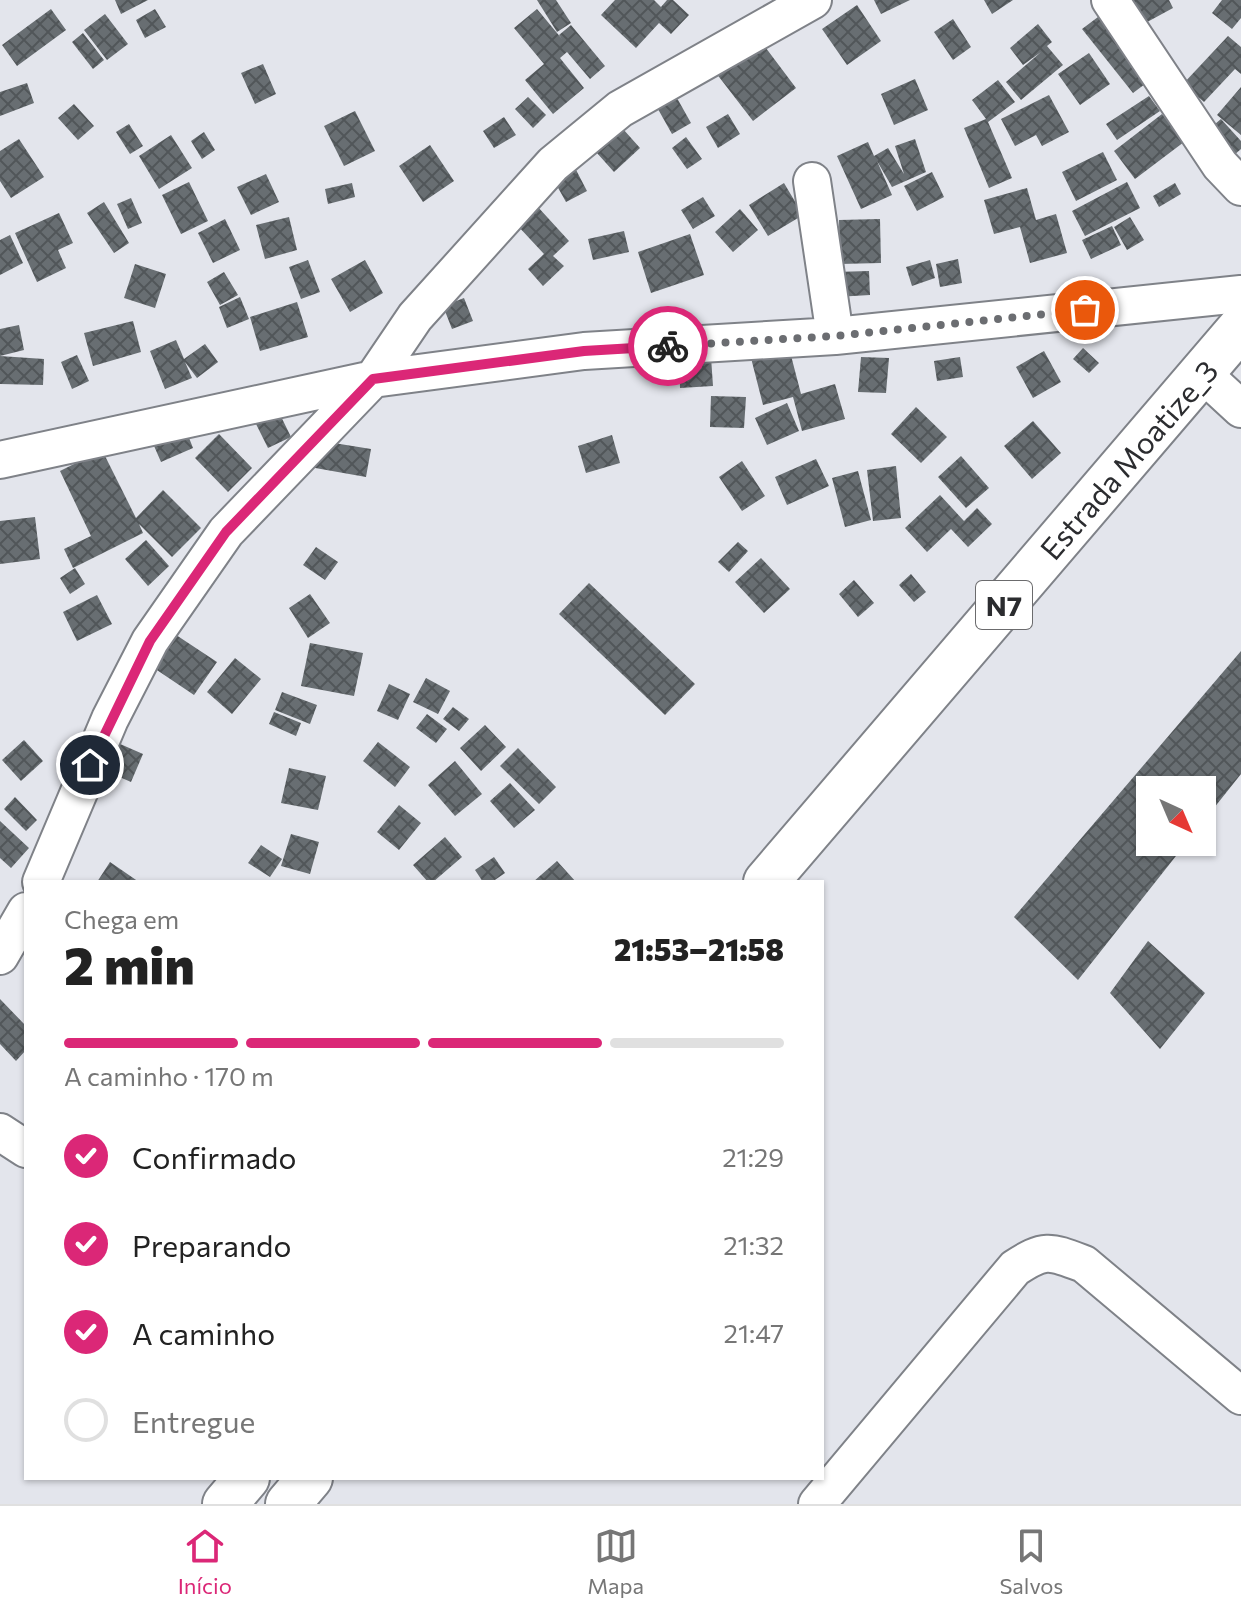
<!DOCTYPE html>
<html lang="pt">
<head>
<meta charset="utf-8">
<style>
	:root { --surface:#fff; --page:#f2f2f2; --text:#222; --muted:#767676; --line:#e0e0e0; --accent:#db2777 }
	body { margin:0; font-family:Commissioner,sans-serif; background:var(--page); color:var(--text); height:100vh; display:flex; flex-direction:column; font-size:30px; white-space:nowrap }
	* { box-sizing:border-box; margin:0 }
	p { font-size:26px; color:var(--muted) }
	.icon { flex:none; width:44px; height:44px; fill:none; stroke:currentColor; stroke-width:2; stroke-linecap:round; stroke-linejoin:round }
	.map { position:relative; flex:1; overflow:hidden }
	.side { position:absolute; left:24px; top:880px; width:800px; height:600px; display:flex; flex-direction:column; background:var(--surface); border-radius:0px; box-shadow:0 2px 6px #0004 }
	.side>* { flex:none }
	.needle { width:52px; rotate:136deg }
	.buttons { position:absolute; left:1136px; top:776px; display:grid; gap:16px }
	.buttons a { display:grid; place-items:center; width:80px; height:80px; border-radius:0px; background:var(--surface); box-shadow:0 2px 6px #0004; font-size:40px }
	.pin { position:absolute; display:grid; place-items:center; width:68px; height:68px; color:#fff; margin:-34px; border:4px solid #fff; border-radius:50%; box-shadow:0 2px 8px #0007 }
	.courier { position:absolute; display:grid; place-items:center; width:80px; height:80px; margin:-40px; border:6px solid #db2777; border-radius:50%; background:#fff; color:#222; box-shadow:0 2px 10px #0007 }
	.head em { font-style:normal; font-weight:800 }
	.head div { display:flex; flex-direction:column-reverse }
	.head { display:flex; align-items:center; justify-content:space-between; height:136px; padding:0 40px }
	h1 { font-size:52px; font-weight:800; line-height:60px }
	.bar { display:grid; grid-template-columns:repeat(4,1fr); gap:12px 8px; align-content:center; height:96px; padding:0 40px }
	.bar i { height:10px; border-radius:6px; background:var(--line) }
	.bar .active { background:var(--accent) }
	.bar p { grid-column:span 4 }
	ol { padding:0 40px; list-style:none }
	li { display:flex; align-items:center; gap:24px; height:88px }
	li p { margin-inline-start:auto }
	li .icon { padding:8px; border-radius:50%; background:var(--accent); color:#fff; stroke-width:4 }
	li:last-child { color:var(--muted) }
	li i { width:44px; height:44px; border:4px solid var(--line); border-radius:50% }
	.menu { display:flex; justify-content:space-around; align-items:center; height:112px; border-top:2px solid var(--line); background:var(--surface); font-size:22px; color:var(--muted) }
	.menu a { display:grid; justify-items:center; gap:4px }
	.menu .active { color:var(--accent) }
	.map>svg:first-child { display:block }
	.building { fill:url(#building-cross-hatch) }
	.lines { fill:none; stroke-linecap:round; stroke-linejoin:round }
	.street-casing { stroke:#7f8288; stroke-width:40 }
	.highway-casing { stroke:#7f8288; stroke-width:48 }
	.street { stroke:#fff; stroke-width:36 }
	.highway { stroke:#fff; stroke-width:44 }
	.done { stroke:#6b6d71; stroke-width:8; stroke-dasharray:0 14.4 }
	.route { stroke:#db2777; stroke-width:10 }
	.labels { text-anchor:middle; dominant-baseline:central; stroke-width:8; stroke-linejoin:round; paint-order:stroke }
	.shield { fill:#fff; stroke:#6b6b6d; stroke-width:2 }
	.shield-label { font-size:28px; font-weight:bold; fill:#2b2c2f }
	.street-label { font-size:30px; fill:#2b2c2f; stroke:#fff }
</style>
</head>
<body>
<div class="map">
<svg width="1241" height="1504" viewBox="0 0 1241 1504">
	<defs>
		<pattern id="building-cross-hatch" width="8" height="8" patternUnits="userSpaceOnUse" patternTransform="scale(2)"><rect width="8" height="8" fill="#686e72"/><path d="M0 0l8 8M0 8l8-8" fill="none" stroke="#515659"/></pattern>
	</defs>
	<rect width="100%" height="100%" fill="#e3e5ec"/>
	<path class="building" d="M115,0h33l-27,14z
		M537,0h19l15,23 -14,9z
		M615,0h39l7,7 6,-7h6l16,15 -18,19 -12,-11 -23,25 -35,-33z
		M874,0h36l-29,14z
		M984,0h29l-21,14z
		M1123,0h46l4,8 -35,19z
		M1222,0h19v18l-9,11 -20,-16z
		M857,5l24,36 -34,24 -25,-36z
		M51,9l15,21 -49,36 -15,-21z
		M155,9l11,18 -21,11 -9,-18z
		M537,9l25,30 -3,-4 12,-10 34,41 -15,13 -23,-27 -7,6 24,30 -31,26 -28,-34 19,-16 -30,-36z
		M105,14l23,30 -21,16 -23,-30z
		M1102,14l51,64 -20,15 -51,-64z
		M953,19l18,28 -18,13 -19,-28z
		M1038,24l14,18 -5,4 16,19 -42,35 -15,-18 35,-30 -18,13 -13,-17z
		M83,33l21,27 -11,9 -21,-27z
		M1228,36l13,11v27l-6,-5 -31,33 -21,-18z
		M760,40l36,48 -43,33 -37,-48z
		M1089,53l21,31 -30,21 -22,-31z
		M263,64l13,30 -21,10 -14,-31z
		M915,79l13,31 -34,15 -13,-31z
		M998,80l17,22 -27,20 24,56 -23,10 -25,-60 22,-9 -14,-19z
		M27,83l7,20 -34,13v-24z
		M1241,87v48l-24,-20z
		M673,91l18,32 -19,11 -18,-32z
		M1049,95l20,37 -27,14 -6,-11 -21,11 -14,-27z
		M1149,96l11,15 -43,29 -11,-16z
		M528,97l18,18 -13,13 -18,-19z
		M74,104l20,22 -16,14 -20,-22z
		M355,111l20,40 -31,15 -20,-40z
		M728,114l12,20 -22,14 -12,-21z
		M1162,114l22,28 -49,37 -21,-28z
		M504,117l12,18 -22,13 -11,-17z
		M1221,119l20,22v8l-8,7 -24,-27z
		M615,120l25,28 -26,24 -26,-29z
		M129,124l14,22 -13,8 -14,-22z
		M204,132l11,18 -13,9 -11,-18z
		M171,135l21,33 -33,21 -20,-33z
		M686,137l16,22 -15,10 -15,-21z
		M19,139l25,38 -33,21 -11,-17v-30z
		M915,139l11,33 -34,15 -15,-26 15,34 -31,14 -24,-53 31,-14 6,14 14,-8 16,26 -9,-28z
		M430,145l24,36 -31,21 -24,-36z
		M1103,152l14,28 -41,21 -14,-29z
		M574,166l13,25 -21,11 -14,-25z
		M932,172l12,25 -27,14 -13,-25z
		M266,174l13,28 -28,13 -14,-28z
		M189,182l19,39 -27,13 -19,-39z
		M1127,182l13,26 -55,28 -13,-25z
		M352,183l3,14 -27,7 -3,-15z
		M784,183l19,32 -35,21 -19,-31z
		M1175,183l6,11 -22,13 -6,-11z
		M1027,188l9,32 20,-6 11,39 -37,10 -10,-36 -26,7 -10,-34z
		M703,197l12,19 -22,13 -12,-19z
		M131,198l11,25 -14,6 -11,-25z
		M104,202l25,41 -15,10 -27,-40z
		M537,206l32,35 -16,15 11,10 -21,20 -15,-17 16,-15 -27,-29z
		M740,209l18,21 -25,22 -18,-20z
		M59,213l14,30 -15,7 8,18 -29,14 -22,-49z
		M289,217l8,33 -32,9 -9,-34z
		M1130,217l14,23 -17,10 -13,-23z
		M225,219l15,31 -27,13 -15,-30z
		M880,219l1,44 -41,1 -1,-44z
		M1112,226l9,19 -30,14 -9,-19z
		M624,231l5,21 -36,8 -5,-21z
		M690,234l14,41 -53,18 -13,-41z
		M10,235l13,28 -23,12v-35z
		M958,259l4,24 -22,4 -4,-23z
		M308,260l12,32 -19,7 -12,-32z
		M365,260l18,33 -33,19 -19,-33z
		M930,260l5,18 -23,8 -6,-19z
		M135,264l31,10 -11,34 -31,-10z
		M869,271l1,24 -34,2 -1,-25z
		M224,272l14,23 -18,10 -13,-23z
		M240,297l9,22 -22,9 -8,-21z
		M464,298l9,23 -21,8 -9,-23z
		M297,302l11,35 -48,14 -10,-34z
		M133,321l8,31 -48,14 -9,-33z
		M19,325l5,25 -24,6v-27z
		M176,340l8,19 21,-15 13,18 -21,16 -12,-16 7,16 -27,11 -15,-38z
		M788,344l13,50 34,-10 10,35 -43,12 -9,-34 -30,8 -13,-51z
		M1083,348l16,15 -10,10 -16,-14z
		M1044,351l17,31 -28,16 -17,-31z
		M77,355l12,26 -17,8 -11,-27z
		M0,356l44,3 -1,26 -43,-1z
		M711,357l2,29 -33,2 -1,-29z
		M861,357l28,1 -3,35 -28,-1z
		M960,357l3,20 -26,4 -3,-20z
		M711,396l35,1 -2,31 -34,-1z
		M272,398l19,39 -23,11 -19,-38z
		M787,403l12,28 -32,14 -12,-27z
		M916,407l31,30 -26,26 -30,-29z
		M1033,421l28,32 -29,26 -28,-33z
		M184,425l9,23 -32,14 -10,-23z
		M219,434l33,34 -24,24 -33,-34z
		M612,435l8,28 -34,10 -8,-27z
		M309,439l62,10 -5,28 -62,-11z
		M102,450l34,68 27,-28 38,38 -29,29 -33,-33 4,9 -70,35 -9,-19 27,-13 -31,-65z
		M961,456l28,32 -23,20 -28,-31z
		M816,459l13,27 -42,19 -12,-28z
		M742,461l23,35 -23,15 -23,-34z
		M896,466l5,52 -28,3 -6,-51z
		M858,471l13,49 -26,7 -13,-49z
		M940,495l24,26 13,-13 15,16 -24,23 -17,-18 -24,23 -22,-24z
		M35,517l5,42 -40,5v-43z
		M146,540l23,26 -21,20 -23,-27z
		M738,542l10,9 -19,21 -11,-10z
		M316,547l22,15 -13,18 -22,-15z
		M761,558l29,31 -26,24 -29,-31z
		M75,568l10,16 -15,10 -10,-16z
		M911,574l15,18 -12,10 -15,-17z
		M854,580l20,23 -16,14 -19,-23z
		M589,583l106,101 -30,31 -106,-101z
		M310,594l20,29 -22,15 -19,-30z
		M97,595l15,29 -35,17 -14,-29z
		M161,625l56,37 -23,33 -55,-37z
		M310,643l53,10 -9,43 -53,-10z
		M1241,651v123l-39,49v-33h-52v52h37l-109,138 -64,-63z
		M235,658l26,21 -29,35 -25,-22z
		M426,678l24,13 -12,23 -25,-12z
		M389,684l21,10 -12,26 -21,-9z
		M282,692l35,13 -7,19 -35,-14z
		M453,707l16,12 -10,12 -16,-12z
		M274,712l27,11 -5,13 -27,-12z
		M427,714l20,15 -11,14 -20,-15z
		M485,725l21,22 -25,24 -21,-23z
		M24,740l19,21 -22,20 -19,-21z
		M111,740l32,14 -12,28 -32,-14z
		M378,742l32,25 -15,20 -32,-26z
		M518,748l38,39 -17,17 -39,-38z
		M455,761l27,33 -27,22 -27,-31z
		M289,768l37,8 -8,34 -37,-7z
		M510,783l25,27 -21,18 -24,-27z
		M15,797l22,23 -11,11 -22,-22z
		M399,805l22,18 -22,27 -22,-18z
		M0,821l29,27 -18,20 -11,-10z
		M291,834l28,8 -9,32 -29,-8z
		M445,837l17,20 -29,25h-5l-15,-17z
		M261,845l21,14 -12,18 -22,-14z
		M494,857l11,16 -13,9h-9l-8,-12z
		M557,861l19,21h-43z
		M110,862l29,20h-42z
		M1148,941l57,52 -45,56 -50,-56z
		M0,999l26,27v24l-10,11 -16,-17z"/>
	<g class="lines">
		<g class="street-casing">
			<path id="street" d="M1110,0l110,165 21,22
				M812,181l23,155
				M1202,373l39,36
				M0,460l373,-81 211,-28 251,-15 406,-42
				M41,882l69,-163 40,-78 76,-109 147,-153 42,-62 138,-153 67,-55 193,-109
				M0,956l26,-45
				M0,1132l26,17
				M817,1504l198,-236c30,-20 35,-17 69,-4l157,132"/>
		</g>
		<g class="highway-casing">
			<path id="highway" d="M766,882l475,-555
				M225,1504l22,-26
				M288,1504l22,-26"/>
		</g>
		<use href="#street" class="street"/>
		<use href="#highway" class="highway"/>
	</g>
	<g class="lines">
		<path class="done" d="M668,346l167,-10 250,-26"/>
		<path class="route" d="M90,765l60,-124 76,-109 147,-153 211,-28 84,-5"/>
	</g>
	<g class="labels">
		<rect class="shield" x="976" y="581" width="56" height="48" rx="6"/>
		<g class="shield-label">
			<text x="1004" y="605">N7</text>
		</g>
		<g class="street-label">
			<text transform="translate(1128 459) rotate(-49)">Estrada Moatize_3</text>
		</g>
	</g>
</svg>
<div class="buttons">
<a><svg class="needle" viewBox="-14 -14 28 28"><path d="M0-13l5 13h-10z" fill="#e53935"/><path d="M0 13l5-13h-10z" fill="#767676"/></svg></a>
</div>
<div class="pin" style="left:1085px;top:310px;background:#ea580c"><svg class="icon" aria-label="bag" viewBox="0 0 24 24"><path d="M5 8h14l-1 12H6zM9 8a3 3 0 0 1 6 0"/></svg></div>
<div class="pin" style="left:90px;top:765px;background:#1f2937"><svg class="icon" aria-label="home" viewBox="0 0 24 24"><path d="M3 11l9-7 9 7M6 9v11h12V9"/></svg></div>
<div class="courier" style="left:668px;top:346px"><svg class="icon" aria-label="bike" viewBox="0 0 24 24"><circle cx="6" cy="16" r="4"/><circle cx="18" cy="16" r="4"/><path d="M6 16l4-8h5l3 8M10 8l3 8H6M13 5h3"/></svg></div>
<section class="side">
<div class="head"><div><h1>2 min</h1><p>Chega em</p></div><em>21:53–21:58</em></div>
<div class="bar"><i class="active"></i><i class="active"></i><i class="active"></i><i></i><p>A caminho · 170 m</p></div>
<ol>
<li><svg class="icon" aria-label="check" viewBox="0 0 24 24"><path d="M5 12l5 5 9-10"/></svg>Confirmado<p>21:29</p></li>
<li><svg class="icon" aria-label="check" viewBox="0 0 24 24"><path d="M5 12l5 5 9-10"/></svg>Preparando<p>21:32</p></li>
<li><svg class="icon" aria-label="check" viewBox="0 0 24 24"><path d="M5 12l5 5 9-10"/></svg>A caminho<p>21:47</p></li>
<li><i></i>Entregue</li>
</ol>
</section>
</div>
<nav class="menu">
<a class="active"><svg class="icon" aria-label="home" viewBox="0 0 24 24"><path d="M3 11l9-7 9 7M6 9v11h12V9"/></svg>Início</a>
<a><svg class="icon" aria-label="map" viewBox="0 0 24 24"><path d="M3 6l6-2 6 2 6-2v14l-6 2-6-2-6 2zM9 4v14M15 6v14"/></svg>Mapa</a>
<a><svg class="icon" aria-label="saved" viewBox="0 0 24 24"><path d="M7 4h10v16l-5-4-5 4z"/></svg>Salvos</a>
</nav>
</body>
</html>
